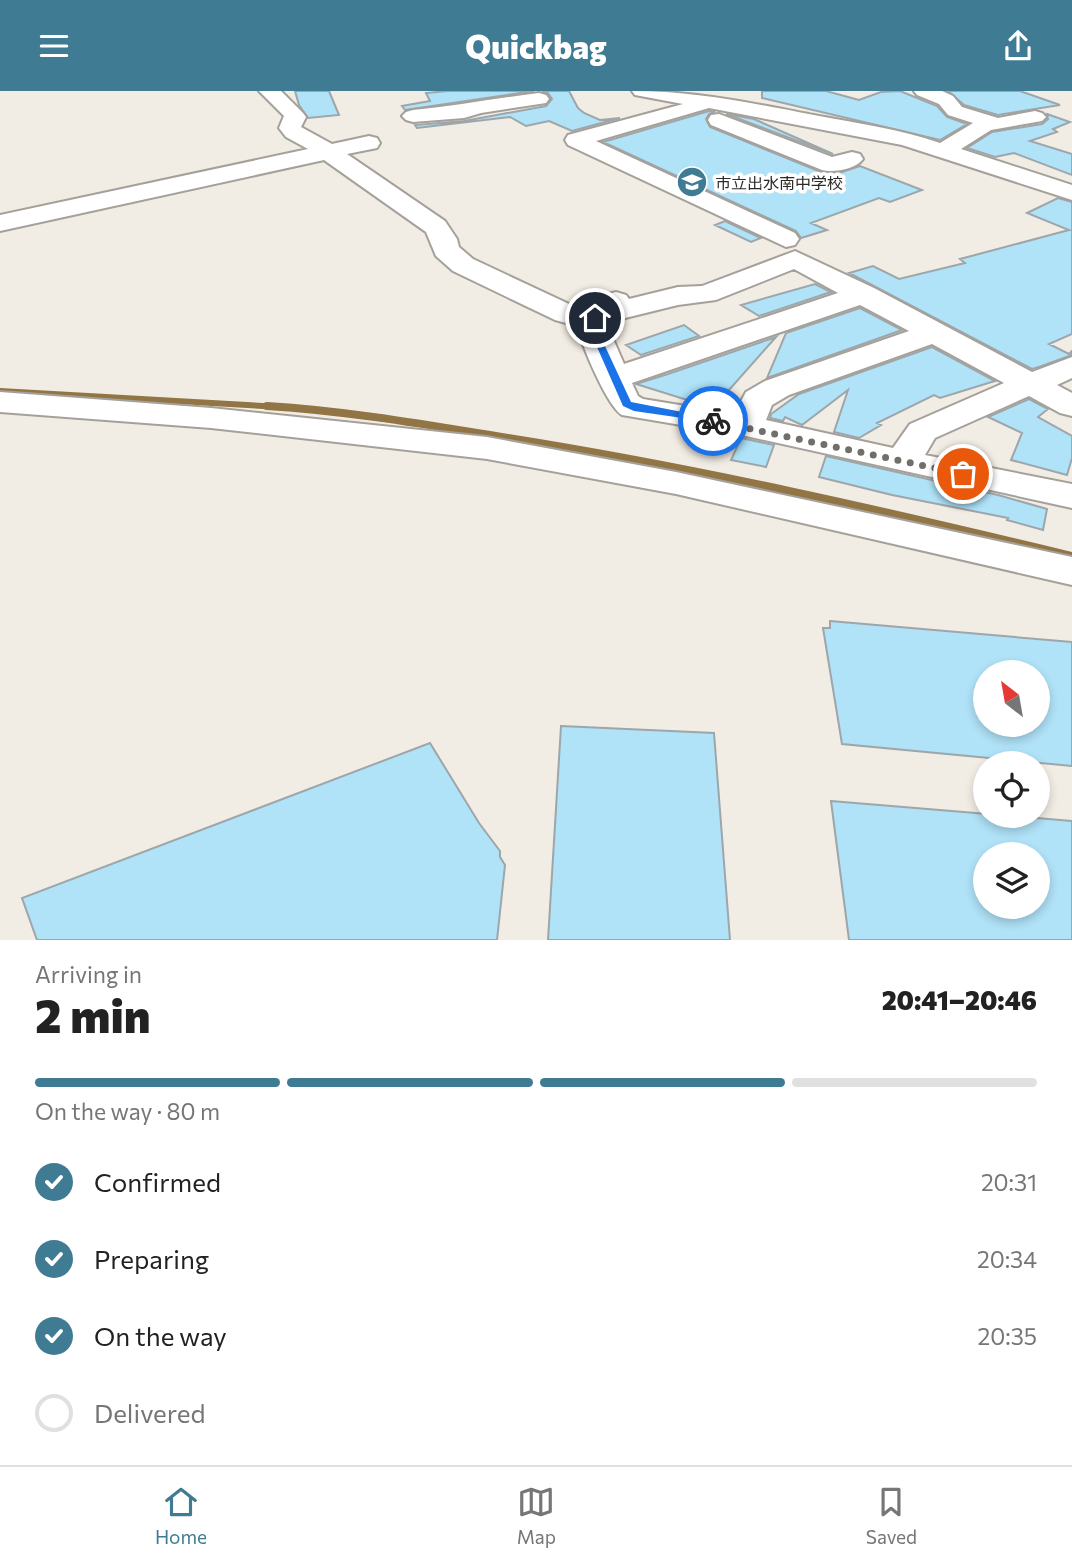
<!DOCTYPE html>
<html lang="en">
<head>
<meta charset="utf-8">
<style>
	:root { --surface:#fff; --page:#f2f2f2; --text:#222; --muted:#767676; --line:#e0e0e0; --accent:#407b94 }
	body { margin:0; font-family:Commissioner,"Noto Sans JP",sans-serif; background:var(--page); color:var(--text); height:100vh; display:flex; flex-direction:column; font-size:26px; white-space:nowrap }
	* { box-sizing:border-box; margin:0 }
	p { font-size:23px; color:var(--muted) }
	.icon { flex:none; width:38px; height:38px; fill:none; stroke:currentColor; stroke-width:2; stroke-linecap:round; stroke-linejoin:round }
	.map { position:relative; height:849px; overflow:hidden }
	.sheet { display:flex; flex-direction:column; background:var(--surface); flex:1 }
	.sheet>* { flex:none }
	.needle { width:46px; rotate:329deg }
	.buttons { position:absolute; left:973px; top:569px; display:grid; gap:14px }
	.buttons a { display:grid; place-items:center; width:77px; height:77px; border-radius:50%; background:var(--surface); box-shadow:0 4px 10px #0003; font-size:35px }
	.pin { position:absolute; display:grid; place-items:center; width:60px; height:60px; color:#fff; margin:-30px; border:4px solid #fff; border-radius:50%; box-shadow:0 2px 7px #0007 }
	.courier { position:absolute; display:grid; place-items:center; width:70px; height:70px; margin:-35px; border:5px solid #1a73e8; border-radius:50%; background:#fff; color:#222; box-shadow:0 2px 9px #0007 }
	.headline em { font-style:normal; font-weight:800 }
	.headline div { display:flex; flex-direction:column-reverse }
	.headline { display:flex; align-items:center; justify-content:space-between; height:119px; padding:0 35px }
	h1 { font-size:46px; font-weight:800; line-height:52px }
	.bar { display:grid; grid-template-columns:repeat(4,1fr); gap:10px 7px; align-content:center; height:84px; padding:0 35px }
	.bar i { height:9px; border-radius:5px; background:var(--line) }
	.bar .selected { background:var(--accent) }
	.bar p { grid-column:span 4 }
	ol { padding:0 35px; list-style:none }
	li { display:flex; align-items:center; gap:21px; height:77px }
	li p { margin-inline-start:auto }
	li .icon { padding:7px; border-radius:50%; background:var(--accent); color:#fff; stroke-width:4 }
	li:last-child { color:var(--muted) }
	li i { width:38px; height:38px; border:4px solid var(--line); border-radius:50% }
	header { display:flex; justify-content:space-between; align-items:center; height:91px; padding:0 35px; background:var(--accent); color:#fff; font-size:32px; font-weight:800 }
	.tab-bar { display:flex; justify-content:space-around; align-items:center; height:98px; border-top:2px solid var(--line); background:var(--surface); font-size:19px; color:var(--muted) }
	.tab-bar a { display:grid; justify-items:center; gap:4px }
	.tab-bar .selected { color:var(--accent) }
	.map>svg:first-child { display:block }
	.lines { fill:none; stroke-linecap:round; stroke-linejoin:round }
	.stream-far1 { stroke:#927544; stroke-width:6 }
	.stream { stroke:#927544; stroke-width:8 }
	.building { fill:#b0e2f8; stroke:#9da6aa; stroke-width:2; fill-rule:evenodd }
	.minor-casing { stroke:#a5a099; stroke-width:4 }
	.minor { fill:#fff; fill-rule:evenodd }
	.route { fill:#1a73e8 }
	.done { stroke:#726f6a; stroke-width:7; stroke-dasharray:0 12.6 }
	.labels { text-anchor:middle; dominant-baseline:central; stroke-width:7; stroke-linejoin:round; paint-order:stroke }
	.far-poi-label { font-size:16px; fill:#2d2b28; stroke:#fff; text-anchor:start }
</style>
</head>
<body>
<header><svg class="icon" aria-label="menu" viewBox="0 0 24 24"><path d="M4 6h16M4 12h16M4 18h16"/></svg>Quickbag<svg class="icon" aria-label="share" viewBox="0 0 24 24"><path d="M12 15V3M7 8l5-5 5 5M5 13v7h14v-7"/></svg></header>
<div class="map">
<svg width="1072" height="849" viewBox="0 0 1072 849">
	<rect width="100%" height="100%" fill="#f2ede4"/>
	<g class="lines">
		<path class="stream-far1" d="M0,300l298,17"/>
		<path class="stream" d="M267,315c82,5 161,19 241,32 190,30 377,73 564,118"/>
	</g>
	<path class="building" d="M295,0h34l10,24 -31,3 -9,-13z
		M448,0h86l-129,19 -3,-4 28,-5 -4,-8z
		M542,0h27l9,17 6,5 16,7 20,-2 -48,13 -23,-10 -23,5 -16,-9 -93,11 -2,-3 49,-4 82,-15 6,-7 -4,-6z
		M762,0h64l33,9 22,-8 19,-1 37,15 10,11 20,7 -27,16 -178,-42z
		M948,0h72l40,14 -62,10 -34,-10z
		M709,20l6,1 -6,2 -3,5 4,8 111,45 18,1 21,-7 62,24 -32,12 -11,-4 -68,25 16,7 -26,8 -5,-7 -193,-89z
		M726,23l28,5 79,35h-1z
		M1047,23l23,8 -17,7 4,3 -27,9 42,13v21l-58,-22 -19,4 -28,-9 25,-16 50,-8 6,-5z
		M1058,107l14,4v132l-23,10 20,10 3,-3v4l-33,12 -7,2 -183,-96 24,-7 26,13 66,-16 -5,-4 109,-29 -42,-17z
		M725,130l36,17 -10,4 -36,-17z
		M815,193l16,8 -72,24 -18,-11z
		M860,217l42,22 -135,48 19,-45z
		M684,234l15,11 -58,19 -15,-10z
		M776,246l-63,71 -77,-24 32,-10z
		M932,256l63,34 -55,17 -6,-3 -57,28 4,2 -22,13 -25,-6 14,-42 -46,35 -17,-8 -2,4 -13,-3 1,-4 28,-20z
		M1029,308l19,10 -10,8 34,19v22l-5,17 -56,-15 11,-27 -34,-16z
		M741,347l33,7 -8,22 -35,-7z
		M826,365l172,39 49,14 -4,21 -36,-10 1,-2 -116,-23 -73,-18z
		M830,530l242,21v124l-230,-22 -19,-116h7zM985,581h53v53h-53z
		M561,635l153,7 16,207h-182z
		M430,652l49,80 21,28v6l5,8 -8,75h-460l-15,-42z
		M831,710l241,20v119h-223zM985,763h53v53h-53z"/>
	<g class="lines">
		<g class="minor-casing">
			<path id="minor" d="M259,0h22l22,22 3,4 -5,10 31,17 37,-8 8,2 3,5 -3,5 -30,6 98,67 12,18 2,8 14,12 96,45 47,-12 10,3 3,4 49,-12 24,-1 93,-35 79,37 158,84 40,-15v21l-15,7 15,8v23l-12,-3 -31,-17 -94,42 -10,17 147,29v24l-326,-72 -124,-21c-15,-9 -45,-78 -45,-95l-11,3 -11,-3 -102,-49 -17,-15 -10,-24 -102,-72 -324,71v-16l308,-66 -22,-12 -7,-9 5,-12zM794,178l44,24 -214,71 -17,-39 10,-5 61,-15 38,-5zM860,214l49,26 -144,50 -19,11 -12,22 -91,-15 -5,-3 -6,-13zM932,253l72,39 -94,41 -17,24 -127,-28 6,-15 17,-10z
				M632,0c64,0 119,12 182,24 42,8 85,14 126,28l33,-20 -25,-8 -9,-11 -22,-9 -3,-4h28l11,5 9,11 36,11 37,-7 7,2 4,4 -4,4 -51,9 -30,19 111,36v15l-170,-55 -193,-37 -113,33 199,92 4,6 -4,6 -9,2 -218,-102 -3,-5 3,-5 115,-31 -48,-9z
				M539,2l7,2 3,4 -3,4 -65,10 -17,5 -51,4 -7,-2 -4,-4 4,-4 7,-2c43,-4 84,-12 126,-17z
				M719,23l113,43 20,-5 8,2 3,5c-7,10 -29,14 -41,11l-111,-45 -3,-5 3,-5z
				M0,301l211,16 276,29 189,35 396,85v28l-396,-91 -189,-35 -276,-31 -211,-16z"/>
		</g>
		<use href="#minor" class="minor"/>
	</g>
	<path class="route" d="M595,224l5,3 -5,5 3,8 33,71 82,16 4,1v4l-83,-12 -11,-5 -37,-84z"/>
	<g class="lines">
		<path class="done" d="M713,330l250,53"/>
	</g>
	<defs>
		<g id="school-disc" transform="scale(1.575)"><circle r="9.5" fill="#407b94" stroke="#fff"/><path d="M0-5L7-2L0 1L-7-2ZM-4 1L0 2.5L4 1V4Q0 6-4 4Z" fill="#fff"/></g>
	</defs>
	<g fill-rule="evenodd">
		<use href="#school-disc" x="692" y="91"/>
	</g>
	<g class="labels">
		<g class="far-poi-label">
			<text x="715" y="91">市立出水南中学校</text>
		</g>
	</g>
</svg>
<div class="buttons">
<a><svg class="needle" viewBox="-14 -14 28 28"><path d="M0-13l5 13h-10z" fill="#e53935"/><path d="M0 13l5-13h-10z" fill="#767676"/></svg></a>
<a><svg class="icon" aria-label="locate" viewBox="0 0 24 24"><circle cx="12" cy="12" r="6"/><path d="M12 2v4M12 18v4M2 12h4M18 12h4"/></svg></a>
<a><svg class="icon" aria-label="layers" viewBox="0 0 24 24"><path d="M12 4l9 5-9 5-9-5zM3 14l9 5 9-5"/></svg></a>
</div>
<div class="pin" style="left:963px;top:383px;background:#ea580c"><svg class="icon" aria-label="bag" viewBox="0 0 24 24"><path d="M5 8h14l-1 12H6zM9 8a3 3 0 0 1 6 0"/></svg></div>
<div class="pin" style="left:595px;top:227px;background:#1f2937"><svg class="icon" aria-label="home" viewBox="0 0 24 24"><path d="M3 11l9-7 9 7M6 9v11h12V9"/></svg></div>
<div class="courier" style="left:713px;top:330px"><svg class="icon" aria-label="bike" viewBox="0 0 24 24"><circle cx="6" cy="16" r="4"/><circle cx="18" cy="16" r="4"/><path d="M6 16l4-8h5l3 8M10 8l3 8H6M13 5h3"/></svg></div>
</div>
<section class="sheet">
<div class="headline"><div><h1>2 min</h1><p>Arriving in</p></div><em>20:41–20:46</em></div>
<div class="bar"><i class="selected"></i><i class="selected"></i><i class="selected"></i><i></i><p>On the way · 80 m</p></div>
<ol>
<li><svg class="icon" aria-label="check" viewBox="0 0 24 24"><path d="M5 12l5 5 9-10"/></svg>Confirmed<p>20:31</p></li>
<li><svg class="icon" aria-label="check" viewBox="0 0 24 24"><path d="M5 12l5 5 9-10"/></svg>Preparing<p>20:34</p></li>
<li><svg class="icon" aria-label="check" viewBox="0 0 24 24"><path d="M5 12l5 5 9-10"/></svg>On the way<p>20:35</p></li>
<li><i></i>Delivered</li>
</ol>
</section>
<nav class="tab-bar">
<a class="selected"><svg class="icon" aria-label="home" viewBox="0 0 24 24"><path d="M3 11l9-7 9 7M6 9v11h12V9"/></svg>Home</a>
<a><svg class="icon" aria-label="map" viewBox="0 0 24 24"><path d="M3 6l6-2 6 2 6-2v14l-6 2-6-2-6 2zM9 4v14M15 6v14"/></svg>Map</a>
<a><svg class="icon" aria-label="saved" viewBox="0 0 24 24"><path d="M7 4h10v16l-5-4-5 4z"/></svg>Saved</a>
</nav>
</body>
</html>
